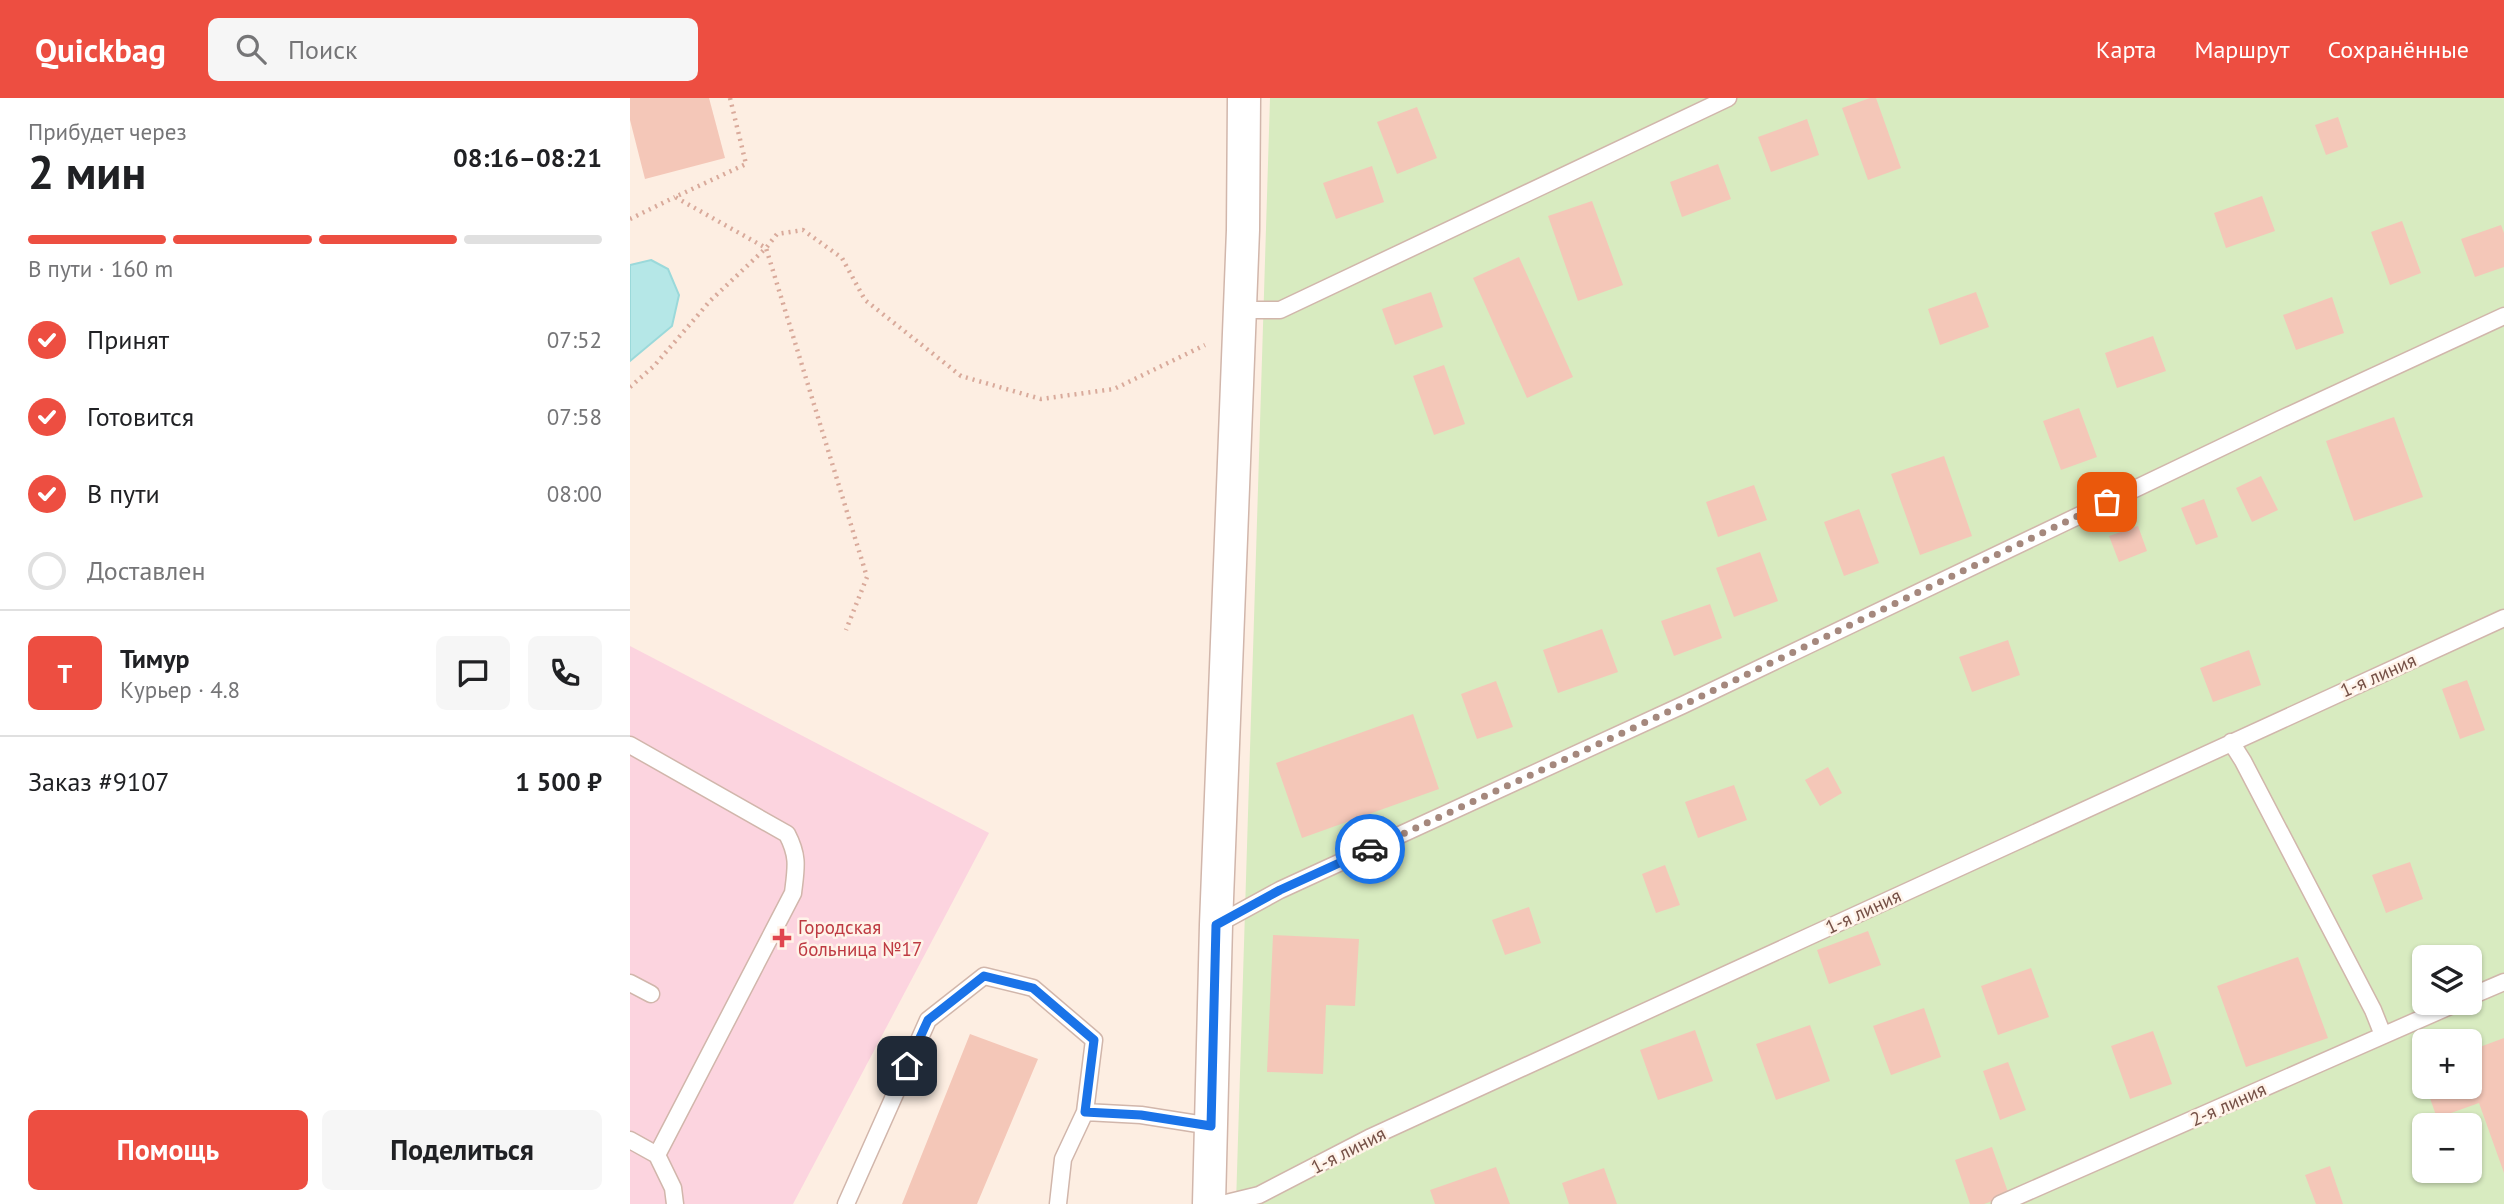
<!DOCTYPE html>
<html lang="ru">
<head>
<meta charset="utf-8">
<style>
	:root { --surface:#fff; --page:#f6f6f6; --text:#202124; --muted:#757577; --line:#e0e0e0; --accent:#ed4e41 }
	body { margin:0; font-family:"PT Sans",sans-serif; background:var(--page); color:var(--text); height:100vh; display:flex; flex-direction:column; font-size:26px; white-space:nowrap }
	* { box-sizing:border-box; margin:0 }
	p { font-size:23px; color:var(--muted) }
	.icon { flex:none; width:38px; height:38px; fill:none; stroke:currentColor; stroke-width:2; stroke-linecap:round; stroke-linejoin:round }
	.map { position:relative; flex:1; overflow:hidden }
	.side { display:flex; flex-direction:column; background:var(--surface); width:630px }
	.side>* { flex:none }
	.tools { position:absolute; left:1782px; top:847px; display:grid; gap:14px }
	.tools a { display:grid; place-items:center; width:70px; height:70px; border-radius:10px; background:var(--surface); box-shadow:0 2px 5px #0004; font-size:35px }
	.pin { position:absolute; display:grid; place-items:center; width:60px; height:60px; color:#fff; margin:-30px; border-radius:14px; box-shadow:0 4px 10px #0006 }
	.courier { position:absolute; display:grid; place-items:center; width:70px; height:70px; margin:-35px; border:5px solid #1a73e8; border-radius:50%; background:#fff; color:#222; box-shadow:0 2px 9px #0007 }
	.head em { font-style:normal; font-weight:800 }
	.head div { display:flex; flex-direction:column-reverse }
	.head { display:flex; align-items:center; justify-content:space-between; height:119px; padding:0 28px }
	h1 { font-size:46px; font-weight:800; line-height:52px }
	.bar { display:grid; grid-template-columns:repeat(4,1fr); gap:10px 7px; align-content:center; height:84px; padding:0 28px }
	.bar i { height:9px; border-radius:5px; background:var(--line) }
	.bar .on { background:var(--accent) }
	.bar p { grid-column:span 4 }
	.line { display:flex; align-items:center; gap:18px; padding:0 28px; border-top:2px solid var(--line) }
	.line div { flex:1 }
	.round { display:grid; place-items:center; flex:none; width:74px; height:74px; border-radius:10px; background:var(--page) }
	ol { padding:0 28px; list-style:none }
	li { display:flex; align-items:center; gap:21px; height:77px }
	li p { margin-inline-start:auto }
	li .icon { padding:7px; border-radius:50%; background:var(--accent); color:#fff; stroke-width:4 }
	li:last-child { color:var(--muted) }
	li i { width:38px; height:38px; border:4px solid var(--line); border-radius:50% }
	.primary-button { display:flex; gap:14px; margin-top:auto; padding:14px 28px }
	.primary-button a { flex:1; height:80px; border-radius:10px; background:var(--accent); color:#fff; font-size:28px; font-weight:800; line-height:80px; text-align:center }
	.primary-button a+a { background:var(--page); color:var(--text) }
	header { display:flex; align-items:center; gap:42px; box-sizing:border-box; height:98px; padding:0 35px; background:var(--accent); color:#fff }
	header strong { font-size:33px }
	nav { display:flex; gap:38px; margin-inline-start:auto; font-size:24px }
	.search { width:490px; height:63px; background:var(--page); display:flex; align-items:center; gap:18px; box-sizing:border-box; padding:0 24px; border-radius:10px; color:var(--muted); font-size:26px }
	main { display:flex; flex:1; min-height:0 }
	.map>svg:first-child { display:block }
	.medical { fill:#fcd4df }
	.green { fill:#d8ebc0; fill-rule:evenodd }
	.water { fill:#b5e7e7; stroke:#9bd9da; stroke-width:2 }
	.building { fill:#f4c7b8 }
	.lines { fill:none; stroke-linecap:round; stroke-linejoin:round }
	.service-casing { stroke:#d1b6ab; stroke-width:19 }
	.minor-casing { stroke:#d1b6ab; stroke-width:35 }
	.path { stroke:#d9aa9b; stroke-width:4.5; stroke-dasharray:2 5; stroke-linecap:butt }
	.service { stroke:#fff; stroke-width:16 }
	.minor { stroke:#fff; stroke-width:32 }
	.done { stroke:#a5887d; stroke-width:7; stroke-dasharray:0 12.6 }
	.route { stroke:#1a73e8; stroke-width:9 }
	.health-dot { fill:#e0444e; stroke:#fff3e9; stroke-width:2.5 }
	.labels { text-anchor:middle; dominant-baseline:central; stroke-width:5; stroke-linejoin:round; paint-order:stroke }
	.street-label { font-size:19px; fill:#765147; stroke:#fff3e9 }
	.health-label { font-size:19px; fill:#be3a42; stroke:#fff3e9; text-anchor:start }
</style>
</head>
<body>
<header>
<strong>Quickbag</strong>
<div class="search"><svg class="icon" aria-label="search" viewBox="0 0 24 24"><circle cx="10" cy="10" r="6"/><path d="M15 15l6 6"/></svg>Поиск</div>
<nav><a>Карта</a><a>Маршрут</a><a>Сохранённые</a></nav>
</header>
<main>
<section class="side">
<div class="head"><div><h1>2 мин</h1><p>Прибудет через</p></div><em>08:16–08:21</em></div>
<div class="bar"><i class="on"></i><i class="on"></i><i class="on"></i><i></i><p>В пути · 160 m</p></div>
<ol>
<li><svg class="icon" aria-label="check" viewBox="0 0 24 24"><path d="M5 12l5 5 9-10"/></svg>Принят<p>07:52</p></li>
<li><svg class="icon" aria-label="check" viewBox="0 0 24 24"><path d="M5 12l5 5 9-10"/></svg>Готовится<p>07:58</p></li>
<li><svg class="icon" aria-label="check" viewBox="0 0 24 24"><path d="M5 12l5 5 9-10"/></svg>В пути<p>08:00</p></li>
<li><i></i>Доставлен</li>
</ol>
<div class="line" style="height:126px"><b class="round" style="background:var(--accent);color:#fff">Т</b><div><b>Тимур</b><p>Курьер · 4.8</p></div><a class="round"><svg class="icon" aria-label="chat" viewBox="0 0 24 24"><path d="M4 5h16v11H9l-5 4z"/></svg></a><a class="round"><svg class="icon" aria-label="phone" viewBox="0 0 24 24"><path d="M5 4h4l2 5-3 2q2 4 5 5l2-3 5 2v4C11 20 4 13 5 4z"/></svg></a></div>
<div class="line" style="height:91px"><div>Заказ #9107</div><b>1 500 ₽</b></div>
<div class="primary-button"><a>Помощь</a><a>Поделиться</a></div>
</section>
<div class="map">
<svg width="1874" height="1106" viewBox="0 0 1874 1106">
	<rect width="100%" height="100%" fill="#fdeee2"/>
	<path class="medical" d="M0,548l359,187 -196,371h-163z"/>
	<path class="green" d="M640,0h1234v1106h-1268zM1794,859h45v46h-45zM1794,943h45v46h-45zM1794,1027h45v46h-45z"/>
	<path class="water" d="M21,162l17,9 11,26 -7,31 -42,35v-96z"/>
	<path class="building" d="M0,0h79l16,60 -80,21 -15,-59z
		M1240,0h6l25,70 -33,12 -26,-72z
		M787,9l20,51 -40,16 -20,-52z
		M1708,19l10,30 -22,8 -11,-30z
		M1177,21l12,36 -48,17 -13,-35z
		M1088,66l13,35 -49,18 -12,-35z
		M742,68l12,36 -48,17 -13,-36z
		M1632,98l13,35 -49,17 -12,-35z
		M962,103l31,84 -45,16 -30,-85z
		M1772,123l19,52 -31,12 -19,-53z
		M1871,127l3,8v34l-29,10 -14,-38z
		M889,159l54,120 -46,21 -54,-120z
		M801,194l12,35 -48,18 -13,-36z
		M1346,194l13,35 -49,18 -12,-36z
		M1702,199l12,36 -48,17 -13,-35z
		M1523,238l13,35 -49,17 -12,-35z
		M814,267l21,59 -31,11 -21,-59z
		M1449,310l18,49 -36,13 -18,-49z
		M1764,319l29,80 -69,24 -28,-80z
		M1314,358l28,80 -52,19 -29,-81z
		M1631,378l17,34 -26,12 -16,-34z
		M1124,387l13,35 -49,17 -12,-35z
		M1574,401l14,38 -22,8 -15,-37z
		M1229,411l20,54 -35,13 -20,-54z
		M1508,428l9,25 -28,11 -10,-26z
		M1130,454l18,49 -44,16 -18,-49z
		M1080,506l12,34 -48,18 -13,-35z
		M972,531l16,43 -60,21 -15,-43z
		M1378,542l12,35 -48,17 -13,-35z
		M1619,552l12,35 -48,17 -13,-34z
		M1837,582l18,50 -25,9 -18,-50z
		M866,583l17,46 -36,12 -16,-45z
		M783,616l26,75 -137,49 -26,-75z
		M1198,669l14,26 -22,13 -15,-26z
		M1104,687l13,35 -49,18 -13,-36z
		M1780,764l13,37 -37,14 -14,-38z
		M1035,767l15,40 -24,8 -14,-39z
		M899,809l12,36 -36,12 -13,-35z
		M1238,833l13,34 -52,19 -12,-34z
		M643,837l86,4 -4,67 -29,-1 -3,69 -56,-2z
		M1668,859l30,81 -82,29 -29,-81z
		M1401,870l18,49 -51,18 -17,-49z
		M1294,910l17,49 -50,18 -18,-49z
		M1180,927l20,56 -54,19 -20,-56z
		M1065,932l18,51 -55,19 -18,-50z
		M1523,933l19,53 -42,15 -19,-53z
		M340,936l68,25 -61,145h-75z
		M1874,940v135l-25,-70 -42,15 -11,-31h43v-36z
		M1378,964l18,48 -26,10 -17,-49z
		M1362,1049l17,48 -25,9h-14l-15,-44z
		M1700,1068l13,38h-27l-11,-29z
		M866,1069l14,37h-75l-5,-14z
		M974,1070l13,36h-48l-7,-21z"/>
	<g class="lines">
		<g class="service-casing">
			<path id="service" d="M609,212h41l448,-212
				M1601,644l12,19 130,249 10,25
				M0,647l157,89c12,23 9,34 6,59l-136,262
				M586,827l64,-35 403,-185 598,-286 223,-103
				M0,885l21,11
				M1839,899l35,-15
				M0,1042l27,15 16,33 2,16
				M216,1106l82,-184 56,-44 49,12 61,52 -9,72
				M428,1106l5,-45 22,-47 56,3 70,11
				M592,1106l37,-9 110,-57 1135,-520
				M1370,1106l457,-201"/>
		</g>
		<g class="minor-casing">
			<path id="minor" d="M579,1106l7,-279 27,-695 1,-132"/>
		</g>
		<path class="path" d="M100,0l16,66 -71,33 91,51 11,-14 26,-4 39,28 23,42 96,76 80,23 73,-10 91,-44
			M0,121l45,-22
			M0,289l24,-21 56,-65 56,-53 101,329 -21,53"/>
		<use href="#service" class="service"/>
		<use href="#minor" class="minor"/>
	</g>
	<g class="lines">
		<path class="done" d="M740,751l313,-144 424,-203"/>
		<path class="route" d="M277,968l21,-46 56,-44 49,12 61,52 -9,72 56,3 70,11 5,-201 64,-35 90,-41"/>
	</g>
	<path class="health-dot" d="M148.5 829.5h7v7h7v7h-7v7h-7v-7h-7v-7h7z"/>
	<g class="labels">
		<g class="street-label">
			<text transform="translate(1748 577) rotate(-24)">1-я линия</text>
			<text transform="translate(1233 813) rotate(-25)">1-я линия</text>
			<text transform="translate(1598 1006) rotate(-24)">2-я линия</text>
			<text transform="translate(718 1052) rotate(-27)">1-я линия</text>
		</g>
		<g class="health-label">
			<text x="168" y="829">Городская<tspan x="168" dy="22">больница №17</tspan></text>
		</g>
	</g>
</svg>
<div class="tools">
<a><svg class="icon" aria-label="layers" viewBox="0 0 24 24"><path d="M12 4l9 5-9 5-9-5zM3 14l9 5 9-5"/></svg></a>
<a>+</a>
<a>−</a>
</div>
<div class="pin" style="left:1477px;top:404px;background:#ea580c"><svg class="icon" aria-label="bag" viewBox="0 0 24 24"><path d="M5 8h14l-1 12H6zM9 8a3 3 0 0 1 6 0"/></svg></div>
<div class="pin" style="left:277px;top:968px;background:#1f2937"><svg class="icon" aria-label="home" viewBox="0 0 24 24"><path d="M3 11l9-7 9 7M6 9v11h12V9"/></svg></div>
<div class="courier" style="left:740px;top:751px"><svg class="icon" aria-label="car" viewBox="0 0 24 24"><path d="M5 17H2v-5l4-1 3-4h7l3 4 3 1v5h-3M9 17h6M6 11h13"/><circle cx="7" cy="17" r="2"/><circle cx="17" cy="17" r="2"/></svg></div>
</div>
</main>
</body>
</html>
